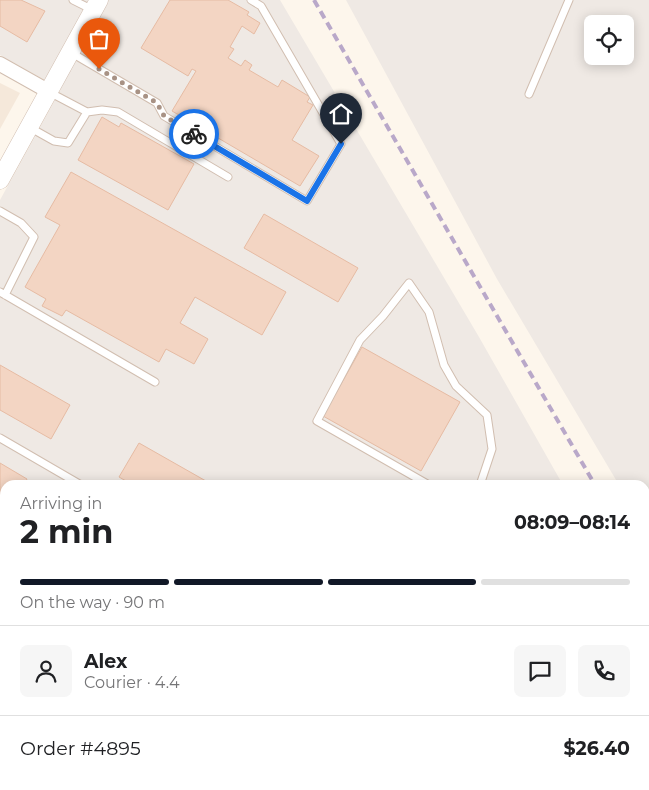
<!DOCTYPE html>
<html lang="en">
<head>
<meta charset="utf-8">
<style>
	:root { --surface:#fff; --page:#f6f6f6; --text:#202124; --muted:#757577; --line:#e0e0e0; --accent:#111827 }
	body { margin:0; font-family:Montserrat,sans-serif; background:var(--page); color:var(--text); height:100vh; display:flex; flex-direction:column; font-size:19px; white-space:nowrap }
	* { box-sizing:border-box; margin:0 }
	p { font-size:16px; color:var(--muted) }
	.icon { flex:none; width:28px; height:28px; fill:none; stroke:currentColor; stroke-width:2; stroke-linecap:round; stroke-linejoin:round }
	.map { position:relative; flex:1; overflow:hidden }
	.drawer { position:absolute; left:0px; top:480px; width:650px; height:310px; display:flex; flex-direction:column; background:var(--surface); border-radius:15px 15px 0 0; box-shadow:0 2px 12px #0003 }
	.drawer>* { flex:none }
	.buttons { position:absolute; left:584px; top:15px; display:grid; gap:10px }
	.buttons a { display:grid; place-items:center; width:50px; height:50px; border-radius:8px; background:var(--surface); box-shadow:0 2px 12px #0003; font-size:25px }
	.pin { position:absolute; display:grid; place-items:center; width:42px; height:42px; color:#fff; margin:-51px -21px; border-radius:50% 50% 50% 0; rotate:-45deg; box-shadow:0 0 5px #0007 }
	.pin .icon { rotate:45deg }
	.courier { position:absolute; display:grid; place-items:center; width:50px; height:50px; margin:-25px; border:4px solid #1a73e8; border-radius:50%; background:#fff; color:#222; box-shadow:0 1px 6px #0007 }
	.head em { font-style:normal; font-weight:700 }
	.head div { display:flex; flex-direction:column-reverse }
	.head { display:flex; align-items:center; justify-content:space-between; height:85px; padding:0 20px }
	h1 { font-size:32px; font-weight:700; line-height:38px }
	.bar { display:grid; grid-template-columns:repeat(4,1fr); gap:8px 5px; align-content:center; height:60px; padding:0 20px }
	.bar i { height:6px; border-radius:4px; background:var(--line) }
	.bar .active { background:var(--accent) }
	.bar p { grid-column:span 4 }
	.line { display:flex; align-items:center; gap:12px; padding:0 20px; border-top:1px solid var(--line) }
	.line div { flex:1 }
	.round { display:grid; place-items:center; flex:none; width:52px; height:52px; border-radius:8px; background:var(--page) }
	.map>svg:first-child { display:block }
	.residential { fill:#f5e8da }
	.industrial { fill:#efe9e4; fill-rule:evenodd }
	.building { fill:#f3d5c3; stroke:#e6bba3 }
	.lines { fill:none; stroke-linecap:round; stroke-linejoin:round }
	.service-casing { stroke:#d1beb0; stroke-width:9 }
	.minor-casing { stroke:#d1beb0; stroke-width:16 }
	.tertiary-casing { stroke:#d1beb0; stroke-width:19 }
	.service { stroke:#fff; stroke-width:7 }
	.minor { stroke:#fff; stroke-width:14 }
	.tertiary { stroke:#fff; stroke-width:18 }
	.rail { stroke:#b9a8c9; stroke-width:4; stroke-dasharray:8 5; stroke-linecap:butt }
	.done { stroke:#a89285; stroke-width:5; stroke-dasharray:0 9 }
	.route { stroke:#1a73e8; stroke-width:6 }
</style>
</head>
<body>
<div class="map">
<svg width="649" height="790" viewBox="0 0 649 790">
	<rect width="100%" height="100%" fill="#fdf6ec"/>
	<path class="residential" d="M0,83l20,10 -20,36z"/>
	<path class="industrial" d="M0,0h280l199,337 84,148h-558v300h640v-162l4,7v160h-649v-590l61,-111 -61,-34z
		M346,0h303v536l-4,-7v-44h-26l-122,-206zM592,24h33v32h-33z"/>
	<path class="building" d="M0,0h21l24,11 -18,31 -27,-16z
		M170,0h58l21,12 -2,3 13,8 -6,11 -12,-8 -12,21 4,2 -6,9 13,8 4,-6 7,5 -3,5 29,17 4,-7 28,17 -3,5 6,3 -21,35 27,16 -19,30 -128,-75 24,-40 -4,-2 -4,7 -47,-28z
		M102,117l17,10 2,-4 73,41 -26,46 -90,-50z
		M71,172l215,120 -24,43 -67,-38 -15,26 28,16 -14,25 -28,-15 -7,13 -93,-52 -4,6 -20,-10 4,-7 -21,-12 35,-62 -15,-8z
		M264,214l94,54 -20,34 -94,-54z
		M362,347l98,55 -39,69 -98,-55z
		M0,365l70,40 -19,34 -51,-29z
		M139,443l74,42h-80l-14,-8z
		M0,463l27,16 -3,6h-19v26l-5,-2z
		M0,544l5,3v74l-5,-2z
		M645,721l4,2v67h-42l-9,-5h47z
		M129,785h36l5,3 1,-3h99l5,3 -1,2h-148z"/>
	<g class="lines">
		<g class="service-casing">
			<path id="service" d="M73,0l20,10
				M70,52l87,51 7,13 143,85 34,-57 -80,-138 -10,-6
				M529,94l40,-94
				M87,112l15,-2 16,2 110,65
				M29,127l25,14 14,2 19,-31 -38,-20
				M0,211l21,12 13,14 -29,58
				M0,292l155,90
				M0,438l81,47
				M429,485l-112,-64 43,-81 23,-24 26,-33 20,29 15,53 12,21 31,29 5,34 -12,36
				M0,536l5,3
				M281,785l9,5
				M113,790l3,-5
				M499,790l2,-5"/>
		</g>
		<g class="minor-casing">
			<path id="minor" d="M0,64l48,27
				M474,785l9,5
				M314,790l3,-5"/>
		</g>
		<g class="tertiary-casing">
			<path id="tertiary" d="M0,180l99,-180"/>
		</g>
		<use href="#service" class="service"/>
		<use href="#minor" class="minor"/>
		<use href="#tertiary" class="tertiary"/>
		<path class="rail" d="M314,0l281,485
			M645,572l4,7"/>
	</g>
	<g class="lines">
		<path class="done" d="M99,69l58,34 7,13 30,18"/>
		<path class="route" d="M194,134l113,67 34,-57"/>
	</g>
</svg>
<div class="buttons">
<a><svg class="icon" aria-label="locate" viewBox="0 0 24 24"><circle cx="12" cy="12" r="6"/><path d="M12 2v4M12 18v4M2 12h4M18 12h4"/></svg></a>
</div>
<div class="pin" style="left:99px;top:69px;background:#ea580c"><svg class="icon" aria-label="bag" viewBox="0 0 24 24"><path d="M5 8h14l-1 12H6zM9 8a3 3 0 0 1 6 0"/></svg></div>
<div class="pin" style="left:341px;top:144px;background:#1f2937"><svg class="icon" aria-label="home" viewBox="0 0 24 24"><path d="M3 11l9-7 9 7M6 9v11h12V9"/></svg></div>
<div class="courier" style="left:194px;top:134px"><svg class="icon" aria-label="bike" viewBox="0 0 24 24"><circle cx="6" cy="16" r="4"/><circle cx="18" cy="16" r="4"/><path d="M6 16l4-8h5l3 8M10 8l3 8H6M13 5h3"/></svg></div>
<section class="drawer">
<div class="head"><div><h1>2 min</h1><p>Arriving in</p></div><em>08:09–08:14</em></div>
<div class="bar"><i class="active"></i><i class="active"></i><i class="active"></i><i></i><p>On the way · 90 m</p></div>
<div class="line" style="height:90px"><a class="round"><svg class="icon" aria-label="person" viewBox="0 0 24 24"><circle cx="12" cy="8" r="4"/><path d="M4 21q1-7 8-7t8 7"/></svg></a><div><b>Alex</b><p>Courier · 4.4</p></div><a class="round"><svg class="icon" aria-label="chat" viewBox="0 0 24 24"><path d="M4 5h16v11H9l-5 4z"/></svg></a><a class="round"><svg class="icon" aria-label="phone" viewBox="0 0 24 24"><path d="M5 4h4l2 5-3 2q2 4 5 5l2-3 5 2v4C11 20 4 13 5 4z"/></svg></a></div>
<div class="line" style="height:65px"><div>Order #4895</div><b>$26.40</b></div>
</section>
</div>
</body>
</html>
